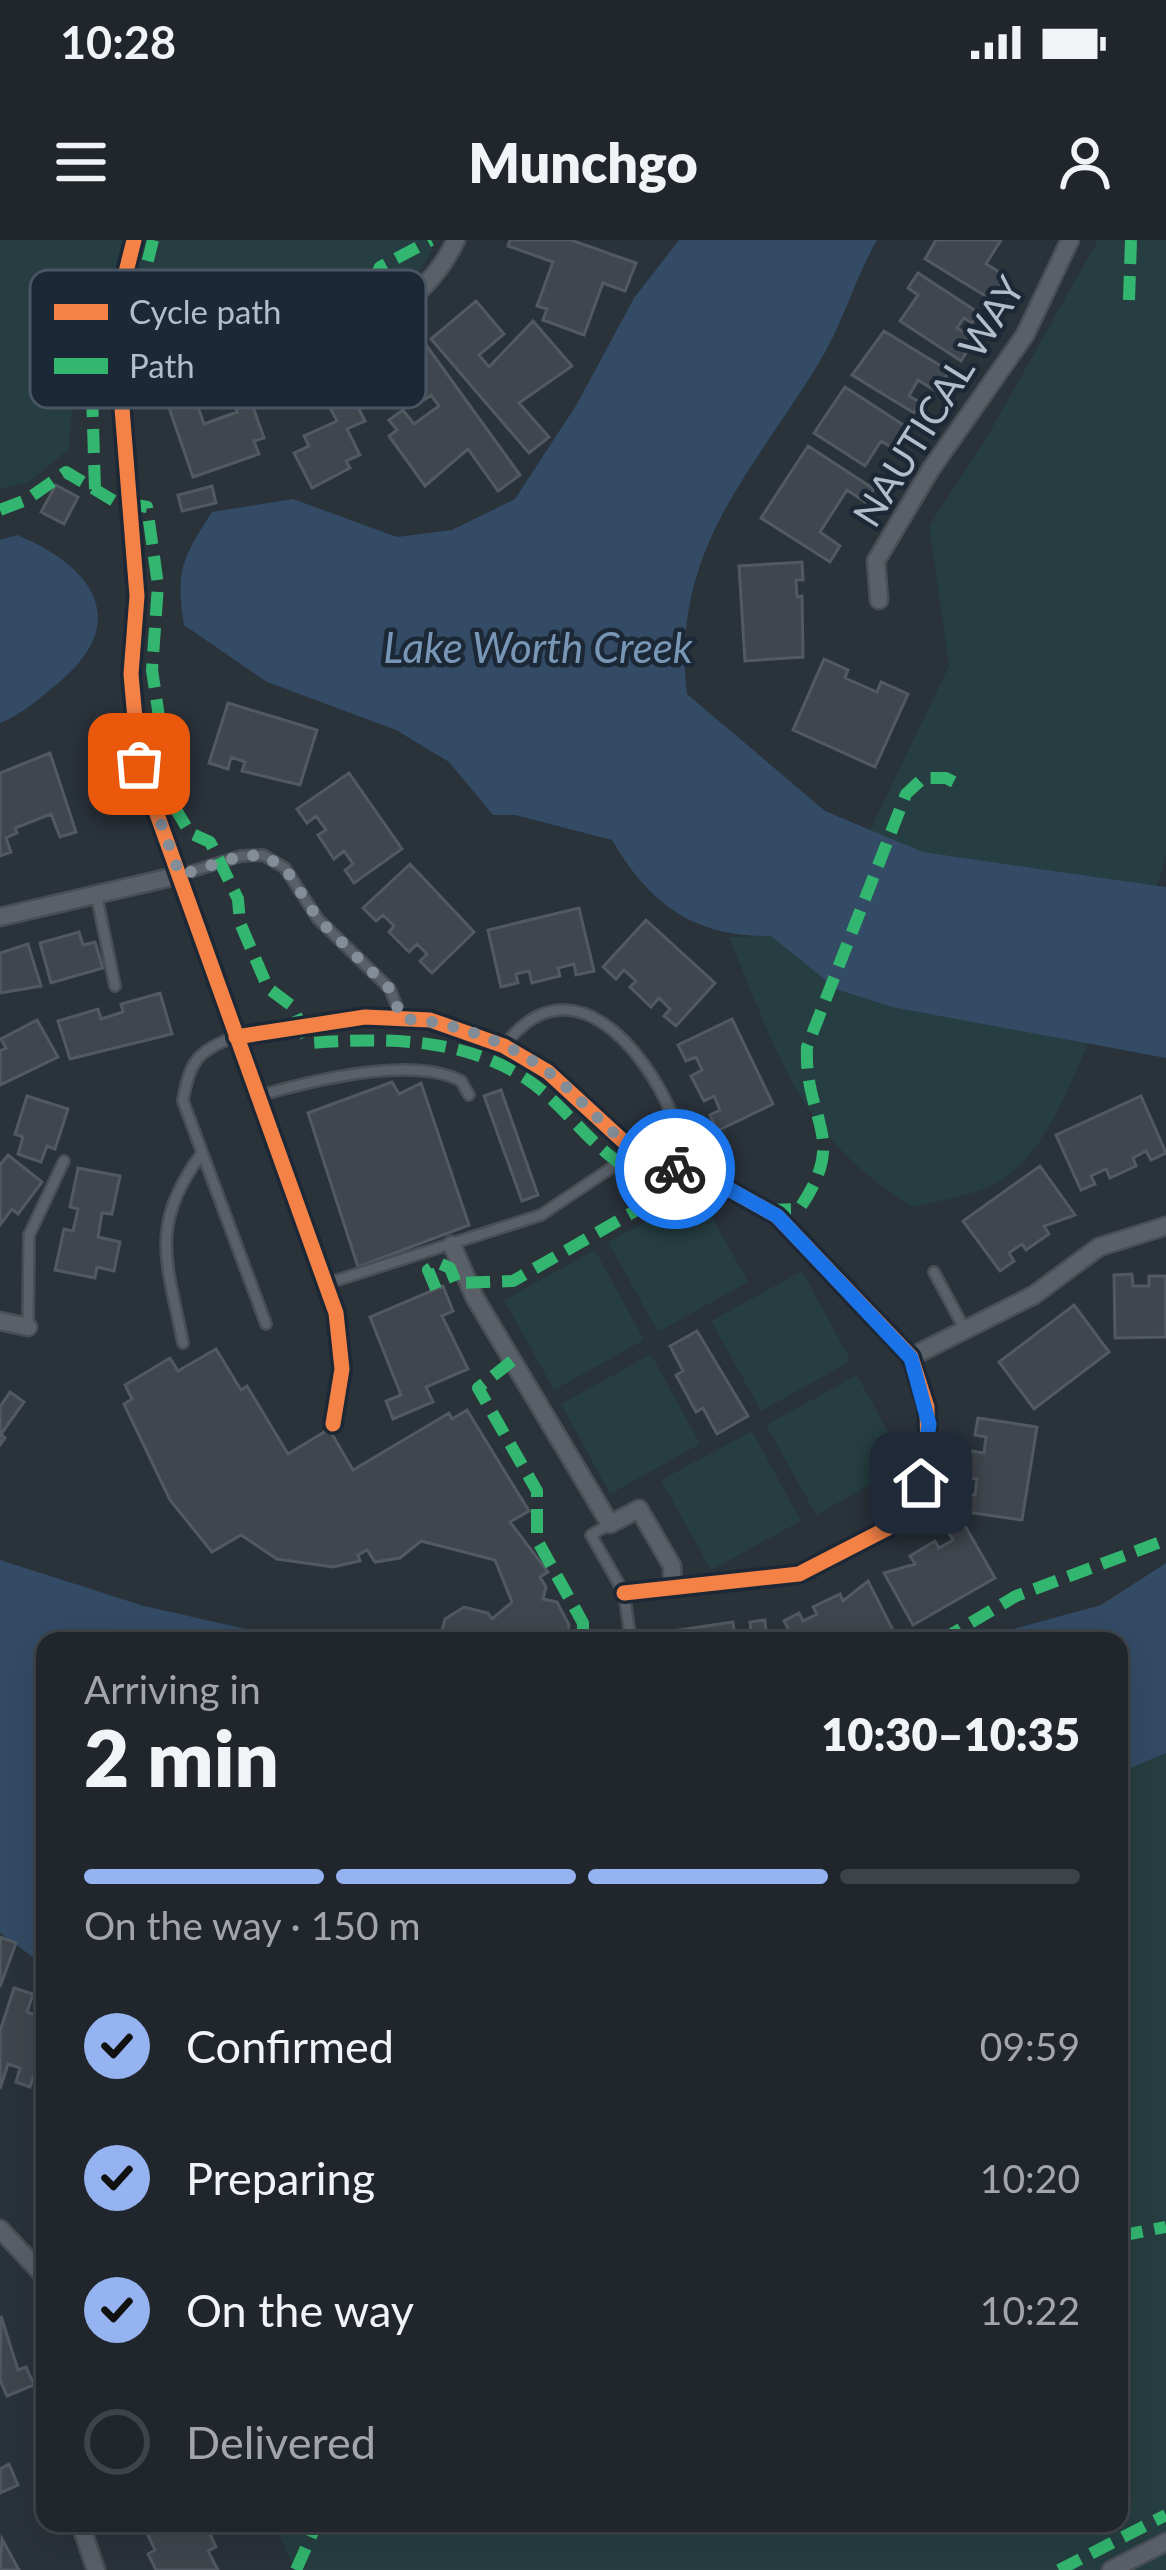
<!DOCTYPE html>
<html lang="en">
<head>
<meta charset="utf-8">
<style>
	:root { --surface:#20262c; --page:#282e34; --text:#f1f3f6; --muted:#a2a5a9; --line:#3d4348; --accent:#95b2f1 }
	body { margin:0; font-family:Lato,sans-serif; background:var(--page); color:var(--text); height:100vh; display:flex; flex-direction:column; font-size:45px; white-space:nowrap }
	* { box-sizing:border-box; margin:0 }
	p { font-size:39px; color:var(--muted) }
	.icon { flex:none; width:66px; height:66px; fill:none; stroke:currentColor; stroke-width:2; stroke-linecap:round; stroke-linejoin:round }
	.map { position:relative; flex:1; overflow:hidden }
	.panel { position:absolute; left:36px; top:1392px; width:1092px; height:900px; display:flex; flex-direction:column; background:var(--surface); border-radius:24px; box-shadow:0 12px 48px #0002,0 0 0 3px var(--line) }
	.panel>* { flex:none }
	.pin { position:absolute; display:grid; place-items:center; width:102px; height:102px; color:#fff; margin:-51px; border-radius:24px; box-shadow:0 6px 18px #0006 }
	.courier { position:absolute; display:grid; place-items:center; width:120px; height:120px; margin:-60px; border:9px solid #1a73e8; border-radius:50%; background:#fff; color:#222; box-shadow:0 3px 15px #0007 }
	.head em { font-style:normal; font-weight:800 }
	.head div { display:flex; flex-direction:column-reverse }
	.head { display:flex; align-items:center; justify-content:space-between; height:204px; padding:0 48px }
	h1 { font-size:78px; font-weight:800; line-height:90px }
	.bar { display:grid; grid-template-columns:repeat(4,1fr); gap:18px 12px; align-content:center; height:144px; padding:0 48px }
	.bar i { height:15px; border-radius:9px; background:var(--line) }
	.bar .selected { background:var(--accent) }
	.bar p { grid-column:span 4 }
	ol { padding:0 48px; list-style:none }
	li { display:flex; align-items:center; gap:36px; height:132px }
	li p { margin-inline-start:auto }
	li .icon { padding:12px; border-radius:50%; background:var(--accent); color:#111; stroke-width:4 }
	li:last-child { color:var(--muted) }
	li i { width:66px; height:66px; border:6px solid var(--line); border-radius:50% }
	.status { display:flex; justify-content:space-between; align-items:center; height:84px; padding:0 60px; background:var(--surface); direction:ltr }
	.status svg { height:33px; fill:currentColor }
	header { display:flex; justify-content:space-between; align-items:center; height:156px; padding:0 48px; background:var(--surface); font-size:54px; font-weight:800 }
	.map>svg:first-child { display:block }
	.green { fill:#263e41 }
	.water { fill:#334b65 }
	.building { fill:#3f464d; stroke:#525961; stroke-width:3 }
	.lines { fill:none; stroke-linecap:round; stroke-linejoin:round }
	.service-casing { stroke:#484e54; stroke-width:14 }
	.minor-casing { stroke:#484e54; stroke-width:21 }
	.service { stroke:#5a6068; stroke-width:9 }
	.minor { stroke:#5a6068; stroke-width:16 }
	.quiet { stroke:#33b770; stroke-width:12; stroke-dasharray:24 12; stroke-linecap:butt }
	.cycleway-casing { stroke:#1c2836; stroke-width:22 }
	.cycleway { stroke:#f48246; stroke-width:15 }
	.done { stroke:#838d98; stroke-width:12; stroke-dasharray:0 21.6 }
	.route { stroke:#1a73e8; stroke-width:15 }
	.labels { text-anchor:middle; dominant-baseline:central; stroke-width:9; stroke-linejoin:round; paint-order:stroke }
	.street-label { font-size:39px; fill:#b3becb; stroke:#1c2836 }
	.water-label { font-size:42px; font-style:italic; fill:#7896b5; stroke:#1c2836 }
	.key { fill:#1c2836; stroke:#495563; stroke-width:3 }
	.key-label { font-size:33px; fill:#b3becb }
</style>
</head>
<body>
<div class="status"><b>10:28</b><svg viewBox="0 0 49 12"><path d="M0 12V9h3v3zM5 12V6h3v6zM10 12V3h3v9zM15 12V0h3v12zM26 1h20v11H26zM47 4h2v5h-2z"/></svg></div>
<header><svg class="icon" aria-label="menu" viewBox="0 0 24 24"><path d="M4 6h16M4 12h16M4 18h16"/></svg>Munchgo<svg class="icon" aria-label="person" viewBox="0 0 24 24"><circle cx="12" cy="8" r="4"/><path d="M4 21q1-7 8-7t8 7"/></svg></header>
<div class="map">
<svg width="1166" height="2330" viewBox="0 0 1166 2330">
	<rect width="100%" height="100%" fill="#2a323a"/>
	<path class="green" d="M0,0h435c-35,108 -182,82 -269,94 -30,5 -60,13 -90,19l-7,96 -40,33 -29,7z
		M1098,0h68v615l-9,31 -234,-34 -53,-22 79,-164 -20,-140 58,-89z
		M771,696l65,53 252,55c-22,49 -47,122 -102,144 -22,9 -49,13 -73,19 -113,-69 -136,-154 -184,-270z
		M699,953l49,89 -90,50 -50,-90z
		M595,1010l49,90 -90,50 -50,-90z
		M802,1031l49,90 -90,50 -50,-90z
		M651,1114l49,90 -90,50 -49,-90z
		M857,1135l49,90 -90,50 -50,-90z
		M752,1191l49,90 -90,49 -50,-90z
		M1166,1513v817h-871l-21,-47h845v-750z"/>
	<path class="water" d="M679,0h198c-23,40 -35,87 -60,126 -69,112 -146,186 -130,328l138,117 98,41 243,35v171l-274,-51 -56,-18 -65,-53c-77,1 -121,-31 -159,-96l-97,-25h-22l-44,-53 -53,-32 -129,-48 -83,-57c-9,-55 -1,-68 28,-113l81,-13 104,38 55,-7 63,-31 62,-95 57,-106z
		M17,295c78,32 116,88 38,151 -18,14 -34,29 -55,37v-183z
		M0,1320l144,46 155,35h-254v325l-45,-33z
		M1166,1323v190l-47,20v-132h-149l131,-36z"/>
	<path class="building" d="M510,0h61l65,23 -11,28 -22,-8 -19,52 -41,-15 4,-11 -10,-3 16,-44 -45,-16z
		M936,0h65l-15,24 20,12 -14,24 -67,-41z
		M918,33l61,40 -7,10 -8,-5 -7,10 18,11 -14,22 -61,-40 18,-26 -10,-7z
		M476,61l28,33 -25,21 10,12 44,-46 39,45 -53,37 30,34 -20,16 -98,-114z
		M884,91l65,40 -12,21 -19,-12 -9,16 11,6 -6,11 -62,-38z
		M426,105l94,130 -22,16 -30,-42 -43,37 -36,-50 8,-6 -8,-10 14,-10 11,14 25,-18 -8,-11 -7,5 -25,-34z
		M845,147l66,43 -14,21 -16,-10 -16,25 -51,-33z
		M350,151l15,30 -18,8 13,26 -14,6 4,7 -38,20 -18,-35 15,-7 -5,-10 33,-15 -10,-19z
		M193,153l11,31 33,-12 -5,-13 16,-6 16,45 -10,3 5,13 -66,23 -26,-75z
		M808,206l66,43 -9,13 -18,-12 -27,42 20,14 -10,16 -69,-44z
		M56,245l22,12 -14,27 -23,-12z
		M212,246l4,17 -34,8 -4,-16z
		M802,322l1,18h-7l1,17 5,-1 1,61 -58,4 -6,-95z
		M824,419l24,11 -3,8 32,14 4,-10 27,12 -33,73 -82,-37z
		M228,463l89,27 -17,55 -58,-14 3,-9 -14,-5 -3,12 -19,-6z
		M50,513l26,79 -16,5 -9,-23 -36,14 2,5 -11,5 5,14 -11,4v-83z
		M349,533l53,76 -48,34 -9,-13 8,-6 -9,-13 -10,8 -16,-24 8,-5 -10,-14 -9,7 -10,-14z
		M410,624l64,68 -42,41 -12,-12 7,-7 -10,-10 -8,8 -20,-20 5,-6 -11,-11 -7,6 -13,-13z
		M579,668l15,63 -18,4 -2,-11 -16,4 2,8 -28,7 -3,-12 -13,3 2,9 -17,4 -13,-57z
		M646,680l69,63 -39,43 -12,-10 6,-7 -11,-11 -8,9 -21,-20 6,-6 -12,-11 -8,9 -13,-12z
		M79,692l4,13 12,-3 8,26 -52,15 -11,-40z
		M28,704l13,42 -41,7v-40z
		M160,753l12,41 -102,25 -12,-38 40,-12 3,10 22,-7 -2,-8z
		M732,779l41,85 -56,27 -7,-16 10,-5 -6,-14 -10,5 -13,-25 11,-6 -6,-13 -10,4 -8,-16z
		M37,780l21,37 -58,28v-34l6,-3 -5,-9z
		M392,842l7,12 22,-11 48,142 -111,42 -50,-154z
		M501,850l37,105 -16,6 -38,-105z
		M27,856l41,13 -13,40 -8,-3 -6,16 -23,-8 5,-17 -8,-3z
		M1141,856l25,57 -15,7 -5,-9 -13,7 3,8 -26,12 -4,-9 -15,7 4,8 -14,6 -25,-55z
		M8,915l34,27 -24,32 -6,-5 -12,16v-60z
		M1040,926l35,49 -31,11 5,8 -23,16 -4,-6 -13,9 5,8 -14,10 -37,-50z
		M78,928l42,8 -8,38 -10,-1 -4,24 22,5 -6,29 -17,-4 -2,11 -40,-8 9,-41 9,2 5,-22 -8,-2z
		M1132,1034l1,12h16v-10h17v61l-51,1 -1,-63z
		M443,1046l10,25 -11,5 26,53 -42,18 7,15 -40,17 -7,-18 15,-6 -31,-78z
		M1074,1065l35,47 -75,57 -35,-47z
		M697,1091l51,85 -31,18 -14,-26 -7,4 -20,-37 7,-4 -13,-25z
		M216,1109l25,41 6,-4 41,68 41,-25 24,41 96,-57 3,6 15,-9 62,101 -19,11 38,50 -8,5 6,10 -3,12 14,3 12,23 -2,11 10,5h-138l6,-22 19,-12 24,6 4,6 20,-17 -17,-42 -74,-19 -21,17 -25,4 -8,-12 -9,5 2,6 -27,6 -56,-8 -36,-24 -29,17 -42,-52 -46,-96 8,-5 -7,-14 45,-27 8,13z
		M10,1152l14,10 -23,32 4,4 -5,7v-38z
		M978,1178l59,9 -15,93 -62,-9 3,-18 12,2 2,-16 -10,-1 4,-27 13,2 2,-16 -11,-2z
		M964,1284l31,54 -82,47 -29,-52 31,-9 -5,-8 25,-15 4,7 14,-8 -4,-7z
		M868,1341l27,53 -13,7h-88l-10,-20 15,-8 4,8 14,-7 -4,-7 27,-13 3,7z
		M765,1380l2,21h-94l-1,-10 61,-9 1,10 17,-2 -1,-8z
		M0,1697l16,6 -16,44z
		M14,1748l19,6 -6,18 18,6v61l-11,-4 -4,12 -14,-5 4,-14 -12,-4 -8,25v-58z
		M1,2076l17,54 8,-3 8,18 -27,11 -7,-16z
		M9,2224l9,21 -18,8v-24z
		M142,2283h63l11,24 -8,4 10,19h-62l-8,-16 7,-4z
		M2,2299l17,31h-19z"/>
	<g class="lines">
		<g class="service-casing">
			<path id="service" d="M180,635l61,-19 22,-1 22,13 33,51 72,70 12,30
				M96,653l19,93
				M235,797c-37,13 -46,25 -52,64l83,223
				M504,806c66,-87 141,2 169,71 6,17 8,37 11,55
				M258,856c52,-15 154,-41 203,-15l8,14
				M934,1032l31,58
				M325,1044l216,-69 94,-63
				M28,1087l1,-92 35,-74
				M183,1103c-16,-82 -35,-117 19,-190
				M610,1284l-19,11 33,58 7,48"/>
		</g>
		<g class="minor-casing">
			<path id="minor" d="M134,0l-11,44 -5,74 19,238 -6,78 8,90 197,549 6,56 -9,55
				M118,118c120,-10 278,8 338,-118
				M879,360l-3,-39 55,-92 94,-134 45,-95
				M0,677l180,-42
				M236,797l129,-20 65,3 74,26 44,26 87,80 83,31 59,33 134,141 16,50 1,49 -13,40 -27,32 -89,46 -175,19
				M452,1005l23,53 135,226 29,-15 33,57 1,20
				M0,1081l28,6
				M911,1117l123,-62 65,-48 67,-21
				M0,1989l45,48
				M80,2283l16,47
				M1111,2330l55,-28"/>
		</g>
		<use href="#service" class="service"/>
		<use href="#minor" class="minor"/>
		<path class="quiet" d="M108,38l-7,43 35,-6 3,-19 37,13 36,-2 64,21h42l42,-15 20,-46 51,-27
			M139,56l14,-56
			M1129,60l2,-60
			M95,249l-4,-127 10,-41
			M0,270l26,-10 40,-28 48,29 33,6 11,78 -6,85 20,133 18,30 20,9 28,57 2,24 28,65 24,18 17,37c74,-5 150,-7 216,35 34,22 57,57 89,81 17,12 38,22 56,32
			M767,970l32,-1c51,-73 5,-87 8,-162l99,-253 17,-16h23l18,9
			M436,1049l-8,-19 11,-7 11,5 6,15 57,-2 157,-90 29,2 16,8
			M512,1121l-34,27 59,103v49l46,83v18
			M940,1401l76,-45 150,-56
			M1119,1996l47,-9
			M296,2330l21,-47
			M1059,2330l107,-55"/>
		<g class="cycleway-casing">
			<path id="cycleway" d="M134,0l-11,44 -5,74 19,238 -6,78 8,90 197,549 6,56 -9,55
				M236,797l129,-20 65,3 74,26 44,26 87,80 83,31 59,33 134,141 16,50 1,49 -13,40 -27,32 -89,46 -175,19"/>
		</g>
		<use href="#cycleway" class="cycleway"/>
	</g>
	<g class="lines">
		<path class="done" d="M139,524l41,111 61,-19 22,-1 22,13 33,51 72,70 12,30c51,1 116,26 155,60 40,34 65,73 118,90"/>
		<path class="route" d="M675,929l43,14 59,33 134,142 18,66 -8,59"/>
	</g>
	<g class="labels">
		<g class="street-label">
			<text transform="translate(938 161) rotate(-58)">NAUTICAL WAY</text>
		</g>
		<g class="water-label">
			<text x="538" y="407">Lake Worth Creek</text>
		</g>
	</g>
	<rect x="30" y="30" width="396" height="138" rx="18" class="key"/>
	<rect x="54" y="64" width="54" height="16" fill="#f48246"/>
	<rect x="54" y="118" width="54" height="16" fill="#33b770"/>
	<g class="key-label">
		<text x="129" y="84">Cycle path</text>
		<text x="129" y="138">Path</text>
	</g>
</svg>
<div class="pin" style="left:139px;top:524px;background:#ea580c"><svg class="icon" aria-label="bag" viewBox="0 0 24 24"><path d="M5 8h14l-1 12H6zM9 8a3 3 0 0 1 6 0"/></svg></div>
<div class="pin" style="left:921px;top:1243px;background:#1f2937"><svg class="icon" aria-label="home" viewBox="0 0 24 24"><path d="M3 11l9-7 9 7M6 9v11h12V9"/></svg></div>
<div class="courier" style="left:675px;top:929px"><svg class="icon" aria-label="bike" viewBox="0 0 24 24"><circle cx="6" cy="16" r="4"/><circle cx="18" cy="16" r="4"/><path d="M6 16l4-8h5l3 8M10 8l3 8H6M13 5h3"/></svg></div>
<section class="panel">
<div class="head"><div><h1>2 min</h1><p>Arriving in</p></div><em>10:30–10:35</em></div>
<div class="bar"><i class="selected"></i><i class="selected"></i><i class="selected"></i><i></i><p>On the way · 150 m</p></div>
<ol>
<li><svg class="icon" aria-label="check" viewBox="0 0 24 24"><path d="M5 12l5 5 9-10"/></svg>Confirmed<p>09:59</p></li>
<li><svg class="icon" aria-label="check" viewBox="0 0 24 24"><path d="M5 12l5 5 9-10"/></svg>Preparing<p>10:20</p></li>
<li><svg class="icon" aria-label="check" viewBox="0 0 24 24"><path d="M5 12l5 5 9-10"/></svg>On the way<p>10:22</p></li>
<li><i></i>Delivered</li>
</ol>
</section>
</div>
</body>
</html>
